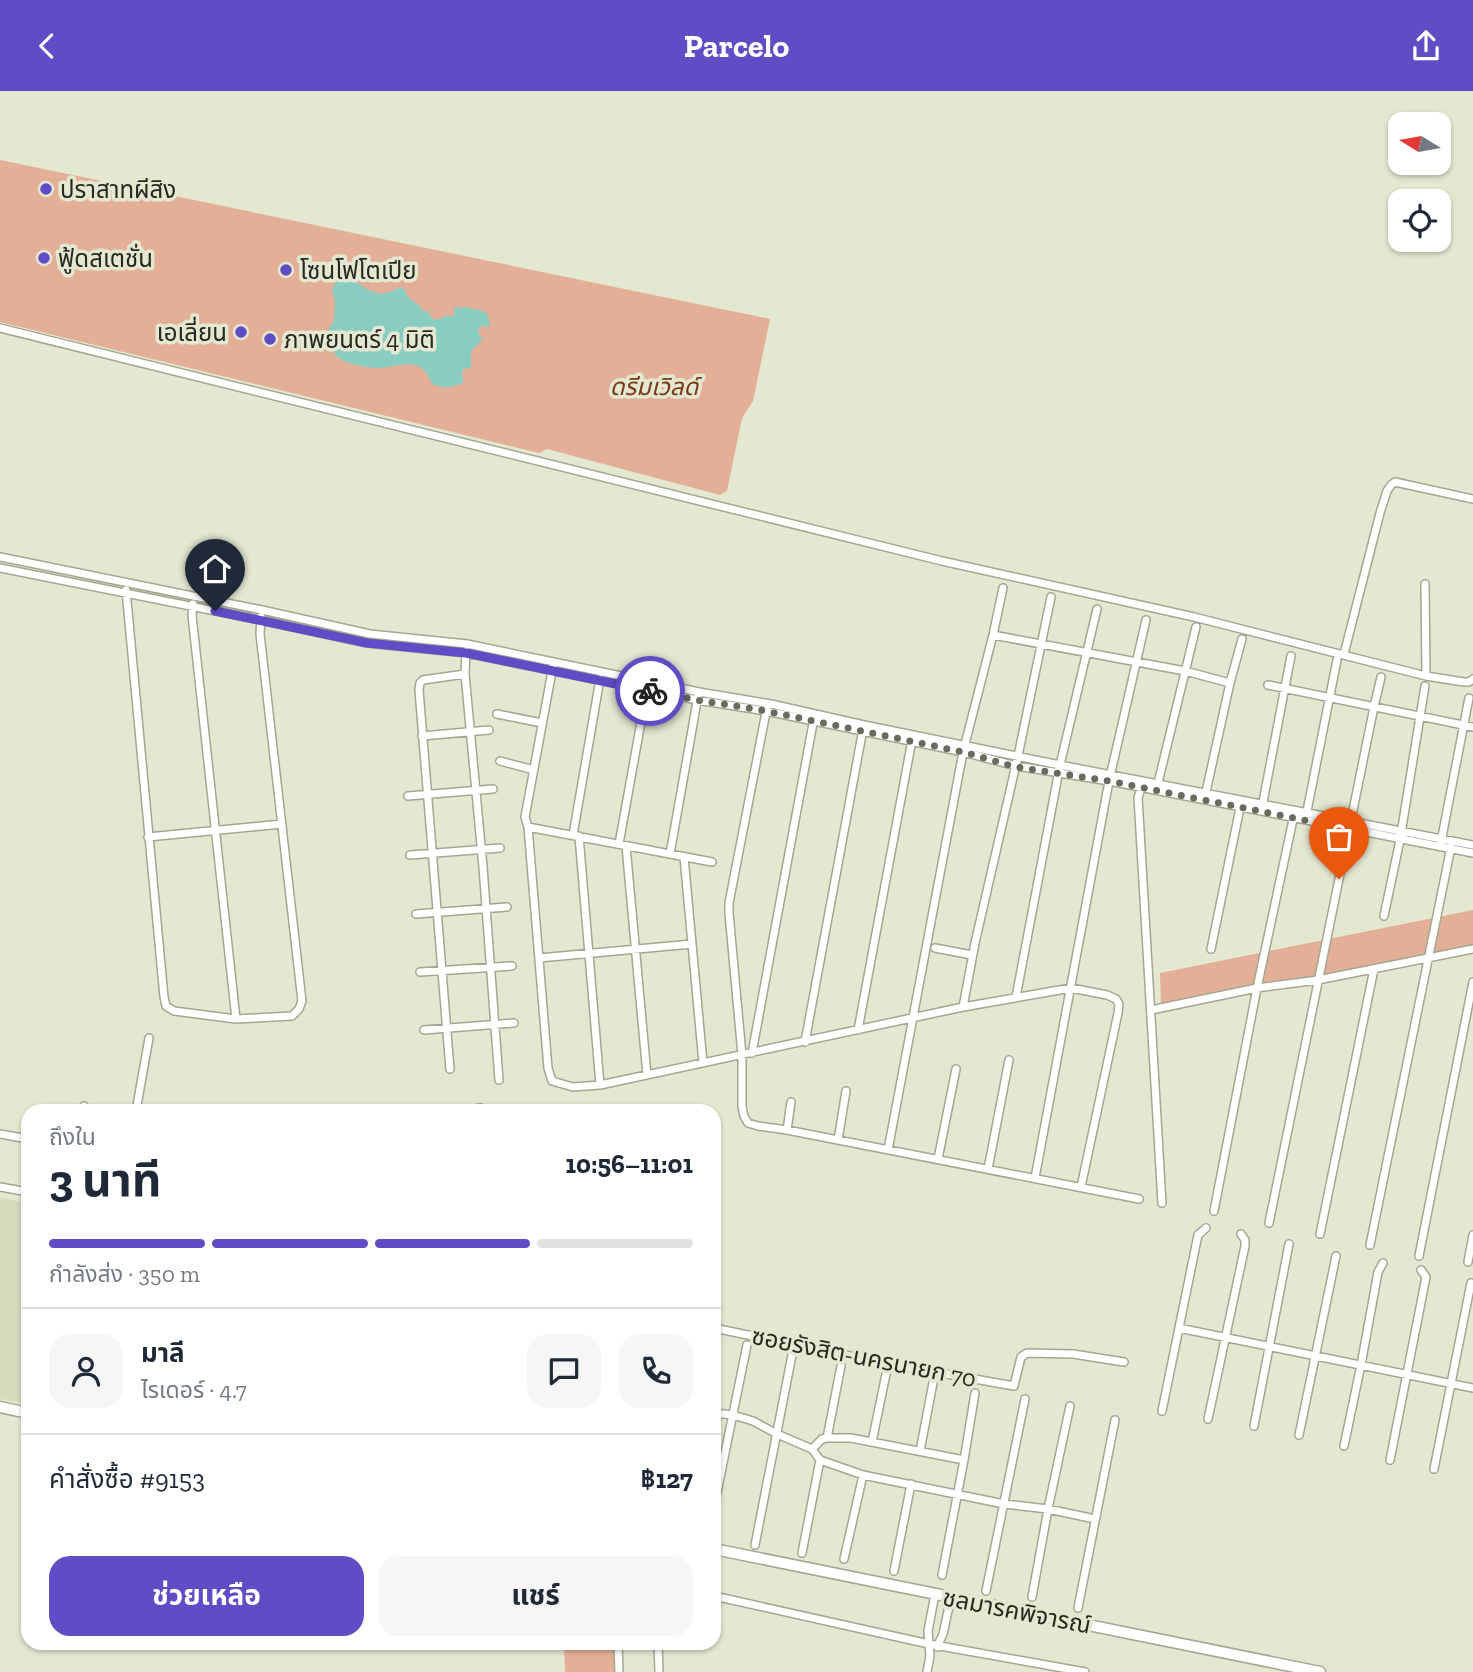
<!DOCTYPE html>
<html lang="th">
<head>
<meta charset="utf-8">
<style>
	:root { --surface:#fff; --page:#f6f6f7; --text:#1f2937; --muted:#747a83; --line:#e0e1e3; --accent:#614cc5 }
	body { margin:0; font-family:"Zilla Slab","Noto Sans Thai",serif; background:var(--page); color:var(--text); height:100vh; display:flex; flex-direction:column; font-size:26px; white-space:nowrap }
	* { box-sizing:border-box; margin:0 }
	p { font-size:23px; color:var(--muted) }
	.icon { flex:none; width:38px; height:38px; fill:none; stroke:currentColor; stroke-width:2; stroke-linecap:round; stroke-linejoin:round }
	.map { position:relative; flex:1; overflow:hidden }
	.drawer { position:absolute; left:21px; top:1013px; width:700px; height:546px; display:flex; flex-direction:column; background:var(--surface); border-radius:21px; box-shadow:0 2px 5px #0004 }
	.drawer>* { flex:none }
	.needle { width:46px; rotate:281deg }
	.buttons { position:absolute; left:1388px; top:21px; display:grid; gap:14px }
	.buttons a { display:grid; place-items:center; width:63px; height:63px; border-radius:14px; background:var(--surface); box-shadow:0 2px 5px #0004; font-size:35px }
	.pin { position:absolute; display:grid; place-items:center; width:60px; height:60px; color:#fff; margin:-72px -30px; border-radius:50% 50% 50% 0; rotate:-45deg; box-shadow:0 0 7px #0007 }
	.pin .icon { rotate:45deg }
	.courier { position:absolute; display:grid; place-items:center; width:70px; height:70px; margin:-35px; border:5px solid #614cc5; border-radius:50%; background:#fff; color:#222; box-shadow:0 2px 9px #0007 }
	.headline em { font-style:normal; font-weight:700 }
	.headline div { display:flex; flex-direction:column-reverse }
	.headline { display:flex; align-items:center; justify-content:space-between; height:119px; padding:0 28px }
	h1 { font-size:46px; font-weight:700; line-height:52px }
	.bar { display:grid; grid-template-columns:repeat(4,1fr); gap:10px 7px; align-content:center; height:84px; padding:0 28px }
	.bar i { height:9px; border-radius:5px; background:var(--line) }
	.bar .selected { background:var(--accent) }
	.bar p { grid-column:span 4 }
	.line { display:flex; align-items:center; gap:18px; padding:0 28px; border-top:2px solid var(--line) }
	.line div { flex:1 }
	.round { display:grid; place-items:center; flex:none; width:74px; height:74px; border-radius:21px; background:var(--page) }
	.cta { display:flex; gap:14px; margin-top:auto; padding:14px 28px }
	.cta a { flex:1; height:80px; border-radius:21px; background:var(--accent); color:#fff; font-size:28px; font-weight:700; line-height:80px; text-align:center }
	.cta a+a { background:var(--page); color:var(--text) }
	header { display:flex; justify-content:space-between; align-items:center; height:91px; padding:0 28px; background:var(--accent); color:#fff; font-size:32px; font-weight:700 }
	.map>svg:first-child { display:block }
	.built { fill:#d7dbbe }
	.green { fill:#e4af97 }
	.water { fill:#89cdc2 }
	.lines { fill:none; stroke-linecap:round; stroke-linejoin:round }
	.minor-casing { stroke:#a3a791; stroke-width:10 }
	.tertiary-casing { stroke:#a3a791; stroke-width:13 }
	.minor { stroke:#fff; stroke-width:7 }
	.tertiary { stroke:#fff; stroke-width:10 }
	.done { stroke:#696b5e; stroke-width:7; stroke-dasharray:0 12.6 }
	.route { stroke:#614cc5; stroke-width:9 }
	.poi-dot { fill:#614cc5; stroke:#e4e8d1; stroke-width:2.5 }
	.labels { text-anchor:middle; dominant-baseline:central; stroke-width:7; stroke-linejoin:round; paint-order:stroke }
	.poi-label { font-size:24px; fill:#272820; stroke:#e4e8d1; text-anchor:start }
	.park-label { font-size:24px; font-style:italic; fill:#793917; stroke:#e4e8d1 }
	.street-label { font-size:24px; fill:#272820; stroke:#e4e8d1 }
</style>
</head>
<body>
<header><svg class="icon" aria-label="back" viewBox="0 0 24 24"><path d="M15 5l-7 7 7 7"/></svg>Parcelo<svg class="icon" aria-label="share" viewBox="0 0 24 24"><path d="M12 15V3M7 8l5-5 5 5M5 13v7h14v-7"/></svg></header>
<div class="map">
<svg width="1473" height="1581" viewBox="0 0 1473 1581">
	<rect width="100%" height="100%" fill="#e4e8d1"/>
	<path class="built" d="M0,1107l28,5v201l-28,-5z"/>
	<path class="green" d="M0,69l770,159 -17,82 -11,17 -15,73 -7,4 -173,-46 -8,4 -539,-131z
		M1473,819v42l-312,58 -1,-37z
		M564,1552h52l1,29h-52z"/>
	<path class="water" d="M343,183c8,1 8,4 15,9 6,6 20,12 28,10 6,-1 11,-5 17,-6l6,11 12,9v3l8,2c1,6 4,7 9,8l7,-4h9v-8l15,-1 1,2c15,0 19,3 20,18l-9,-1 -3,4 2,7 4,1 -13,13v17l-7,1 -2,4v5l3,3c-11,7 -20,8 -33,3 -11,-29 -29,-18 -52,-16 -7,1 -32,-4 -38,-8 -4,-2 -6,-5 -9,-8v-8l-5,-6 -1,-6 7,-11 1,-19 -3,-13 7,-11z"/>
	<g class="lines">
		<g class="minor-casing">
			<path id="minor" d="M0,237l942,233 252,56 232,59 38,6h5l4,-3
				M0,466l262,53 108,24 97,10 232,48 72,12 93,21 196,40 413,80
				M0,477l260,52 107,23 99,10 231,47 69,11 197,41 53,14 93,15 364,72
				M1425,493l1,92
				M126,499l38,407 2,9 8,5 62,8 56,-3 7,-7 3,-8 -42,-367 1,-17
				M193,513l-1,11 44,404
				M993,544l192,36 45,12
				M466,560l-1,23 18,193 16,213
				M1344,563l36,-141 7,-22 4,-6 4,-3 78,17
				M553,575l-28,151 3,10 184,35
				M1268,594l205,42
				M767,616l-38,196v10l13,142v52l2,9 4,7 10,3 29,4 352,69
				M497,623l45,9
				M422,645l67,-6
				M500,670l34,9
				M1158,692l38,-156
				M1142,693l-4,14 1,16 23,389
				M1206,701l24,-109 12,-44
				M408,705l85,-7
				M1262,716l29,-151
				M1306,725l31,-156
				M528,736l20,241 4,13 21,6 27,-2 363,-78 108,-19 36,7 9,4 3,5 -1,9 -37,174
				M573,744l27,-156
				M579,745l21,249
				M148,746l134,-13
				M1441,751l28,-144
				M619,753l28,-155
				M626,755l21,229
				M670,763l28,-158
				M410,764l90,-7
				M684,766l19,206
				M416,823l91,-7
				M1384,825l16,-76 25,-154
				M935,857l37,7
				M1211,858l30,-146
				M539,867l153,-14
				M420,881l92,-6
				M1016,906l44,-232 37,-156
				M963,916l12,-64 43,-187 33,-159
				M1151,919l106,-22 61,-8 155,-31
				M424,939l90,-7
				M858,939l54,-290
				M805,951l58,-313
				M752,962l62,-335
				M450,978l-31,-379 1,-7 3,-3 42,-6
				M83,1020l1,-5
				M136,1020l13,-73
				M462,1020l19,-3
				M787,1039l4,-28
				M0,1043l28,5
				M838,1049l8,-49
				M888,1059l75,-398 30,-117 10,-47
				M938,1068l18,-90
				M988,1078l21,-109
				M1035,1087l74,-397 37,-161
				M0,1096l28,5
				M1214,1120l43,-223 37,-173
				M1269,1132l105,-516 7,-30
				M1320,1143l54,-265
				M1370,1154l81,-398
				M1419,1165l54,-274
				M1468,1171l5,-27
				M714,1237l165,34 135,24 7,-29 6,-4 46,1 51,8
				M1179,1237l294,60
				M1162,1320l36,-176 8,-7
				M714,1322l19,2 20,6 24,13 35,15 8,11 43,15 141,29 44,5 47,10
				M1208,1328l37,-173v-6l-4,-6
				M1254,1335l35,-182
				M1299,1344l37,-179
				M827,1347l14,-72
				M872,1351l14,-68
				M1344,1355l17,-81 17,-93 5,-9
				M812,1358l10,-10 5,-1h24l113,22
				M920,1360l13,-68
				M1390,1369l36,-183 -5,-7
				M1434,1378l37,-186
				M714,1416l33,-162
				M755,1454l37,-190
				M802,1462l18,-93
				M844,1468l19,-84
				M894,1480l17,-87
				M942,1484l22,-115 11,-67
				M986,1500l39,-192
				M714,1505l215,48 156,28
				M1032,1506l16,-88 22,-103
				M1078,1517l37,-188
				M618,1552l1,29
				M658,1552l1,29
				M937,1556l6,-13 8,-37
				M927,1581l3,-16 -2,-25 7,-37"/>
		</g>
		<g class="tertiary-casing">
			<path id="tertiary" d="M0,1316l28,6
				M714,1458l606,123"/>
		</g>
		<use href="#minor" class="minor"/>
		<use href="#tertiary" class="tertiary"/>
	</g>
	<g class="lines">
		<path class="done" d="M650,600l47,9 69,11 197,41 53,15 93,14 240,48 -10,50"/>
		<path class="route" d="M215,520l152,32 99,10 184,38"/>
	</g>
	<g class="poi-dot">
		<circle cx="46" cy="98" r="7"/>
		<circle cx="44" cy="167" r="7"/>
		<circle cx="286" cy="179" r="7"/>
		<circle cx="241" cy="241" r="7"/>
		<circle cx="270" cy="248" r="7"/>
	</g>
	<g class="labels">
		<g class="poi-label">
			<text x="60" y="98">ปราสาทผีสิง</text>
			<text x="58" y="167">ฟู้ดสเตชั่น</text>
			<text x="300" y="179">โซนโฟโตเปีย</text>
			<text x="227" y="241" text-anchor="end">เอเลี่ยน</text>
			<text x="284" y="248">ภาพยนตร์ 4 มิติ</text>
		</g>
		<g class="park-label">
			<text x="654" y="295">ดรีมเวิลด์</text>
		</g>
		<g class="street-label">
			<text transform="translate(864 1266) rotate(11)">ซอยรังสิต-นครนายก 70</text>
			<text transform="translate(1017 1520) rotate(11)">ชลมารคพิจารณ์</text>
		</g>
	</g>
</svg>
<div class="buttons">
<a><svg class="needle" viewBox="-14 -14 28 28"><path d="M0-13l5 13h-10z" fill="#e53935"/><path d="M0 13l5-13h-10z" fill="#747a83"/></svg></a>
<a><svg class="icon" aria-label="locate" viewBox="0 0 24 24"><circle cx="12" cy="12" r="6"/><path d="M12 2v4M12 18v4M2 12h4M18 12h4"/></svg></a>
</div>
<div class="pin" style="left:1339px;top:788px;background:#ea580c"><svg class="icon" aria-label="bag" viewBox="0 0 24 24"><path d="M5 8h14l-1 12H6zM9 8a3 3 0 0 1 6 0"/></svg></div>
<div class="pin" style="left:215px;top:520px;background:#1f2937"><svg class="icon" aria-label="home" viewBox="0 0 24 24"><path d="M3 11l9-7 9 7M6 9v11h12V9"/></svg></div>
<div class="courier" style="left:650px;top:600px"><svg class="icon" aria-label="bike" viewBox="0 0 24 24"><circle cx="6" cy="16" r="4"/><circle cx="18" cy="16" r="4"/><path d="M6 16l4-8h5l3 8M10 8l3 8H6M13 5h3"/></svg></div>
<section class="drawer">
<div class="headline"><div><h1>3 นาที</h1><p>ถึงใน</p></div><em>10:56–11:01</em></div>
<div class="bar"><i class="selected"></i><i class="selected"></i><i class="selected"></i><i></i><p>กำลังส่ง · 350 m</p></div>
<div class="line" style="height:126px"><a class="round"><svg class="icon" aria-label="person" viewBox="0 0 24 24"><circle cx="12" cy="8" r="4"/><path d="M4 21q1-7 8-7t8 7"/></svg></a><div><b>มาลี</b><p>ไรเดอร์ · 4.7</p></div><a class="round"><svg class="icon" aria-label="chat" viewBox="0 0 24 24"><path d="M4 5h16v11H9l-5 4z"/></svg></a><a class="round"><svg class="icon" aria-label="phone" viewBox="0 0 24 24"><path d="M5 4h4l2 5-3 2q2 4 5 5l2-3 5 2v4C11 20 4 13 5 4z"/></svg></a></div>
<div class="line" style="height:91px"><div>คำสั่งซื้อ #9153</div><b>฿127</b></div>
<div class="cta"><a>ช่วยเหลือ</a><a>แชร์</a></div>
</section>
</div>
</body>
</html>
